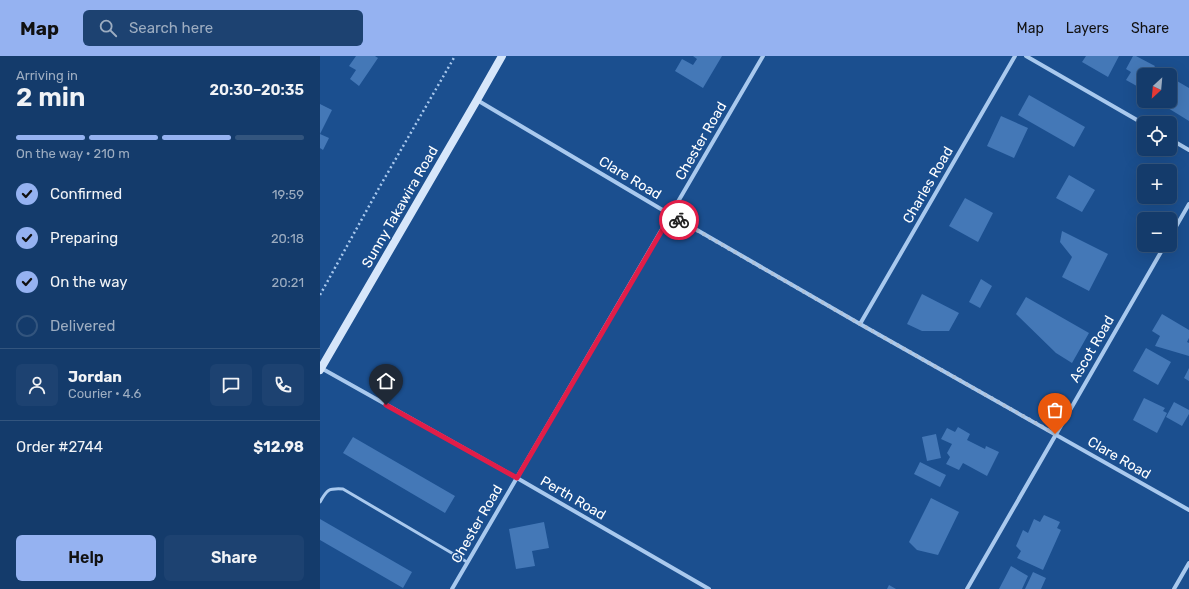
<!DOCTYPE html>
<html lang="en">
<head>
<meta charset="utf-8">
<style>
	:root { --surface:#143b6b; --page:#1d4271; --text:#f1f3f6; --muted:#9dadc1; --line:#33557e; --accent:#95b2f1 }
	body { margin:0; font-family:Rubik,sans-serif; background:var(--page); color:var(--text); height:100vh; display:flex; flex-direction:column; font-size:15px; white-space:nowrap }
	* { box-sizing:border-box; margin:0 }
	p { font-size:13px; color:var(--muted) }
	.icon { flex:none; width:22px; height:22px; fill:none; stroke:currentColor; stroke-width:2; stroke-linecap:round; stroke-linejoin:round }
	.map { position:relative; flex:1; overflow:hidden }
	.sheet { display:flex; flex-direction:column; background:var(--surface); width:320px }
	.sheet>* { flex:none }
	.needle { width:26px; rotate:206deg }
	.controls { position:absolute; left:817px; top:12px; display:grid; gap:8px }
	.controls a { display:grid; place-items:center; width:40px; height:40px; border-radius:6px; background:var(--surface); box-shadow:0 4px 16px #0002,0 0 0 1px var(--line); font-size:20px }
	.pin { position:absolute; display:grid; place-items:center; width:34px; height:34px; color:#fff; margin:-41px -17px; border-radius:50% 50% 50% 0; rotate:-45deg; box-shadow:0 0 4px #0007 }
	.pin .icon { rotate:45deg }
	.courier { position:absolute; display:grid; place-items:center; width:40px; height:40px; margin:-20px; border:3px solid #e11d48; border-radius:50%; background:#fff; color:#222; box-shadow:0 1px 5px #0007 }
	.headline em { font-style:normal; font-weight:600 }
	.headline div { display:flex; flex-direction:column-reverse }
	.headline { display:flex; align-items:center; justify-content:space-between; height:68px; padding:0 16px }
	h1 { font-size:26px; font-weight:600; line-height:30px }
	.bar { display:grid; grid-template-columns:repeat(4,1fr); gap:6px 4px; align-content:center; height:48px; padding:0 16px }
	.bar i { height:5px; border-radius:3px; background:var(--line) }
	.bar .selected { background:var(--accent) }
	.bar p { grid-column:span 4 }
	.line { display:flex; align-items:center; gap:10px; padding:0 16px; border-top:1px solid var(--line) }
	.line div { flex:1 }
	.round { display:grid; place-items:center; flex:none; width:42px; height:42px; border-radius:6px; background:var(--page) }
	ol { padding:0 16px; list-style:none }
	li { display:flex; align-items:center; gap:12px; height:44px }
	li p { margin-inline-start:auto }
	li .icon { padding:4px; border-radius:50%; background:var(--accent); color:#111; stroke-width:4 }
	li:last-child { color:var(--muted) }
	li i { width:22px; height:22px; border:2px solid var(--line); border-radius:50% }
	.cta { display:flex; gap:8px; margin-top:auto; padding:8px 16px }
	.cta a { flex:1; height:46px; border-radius:6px; background:var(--accent); color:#111; font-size:16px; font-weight:600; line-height:46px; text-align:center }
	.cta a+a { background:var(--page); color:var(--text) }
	header { display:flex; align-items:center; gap:24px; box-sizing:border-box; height:56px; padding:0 20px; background:var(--accent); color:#111 }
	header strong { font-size:19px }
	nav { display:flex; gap:22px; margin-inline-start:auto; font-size:14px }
	.search { width:280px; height:36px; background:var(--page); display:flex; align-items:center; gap:10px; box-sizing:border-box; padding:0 14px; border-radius:6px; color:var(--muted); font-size:15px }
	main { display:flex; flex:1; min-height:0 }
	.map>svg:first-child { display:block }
	.building { fill:#4478b7 }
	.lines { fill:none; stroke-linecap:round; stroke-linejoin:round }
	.path { stroke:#a9c9ee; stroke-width:2.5; stroke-dasharray:2 3; stroke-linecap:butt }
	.service { stroke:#a9c9ee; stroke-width:3 }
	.minor { stroke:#a9c9ee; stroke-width:4 }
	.secondary { stroke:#d6e6fa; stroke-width:8 }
	.done { stroke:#afc1d8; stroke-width:4; stroke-dasharray:0 7.2 }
	.route { stroke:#e11d48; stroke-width:5 }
	.labels { text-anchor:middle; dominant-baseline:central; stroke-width:3; stroke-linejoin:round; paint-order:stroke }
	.street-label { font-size:14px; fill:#fff; stroke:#1b4f8f }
</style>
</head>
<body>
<header>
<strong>Map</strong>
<div class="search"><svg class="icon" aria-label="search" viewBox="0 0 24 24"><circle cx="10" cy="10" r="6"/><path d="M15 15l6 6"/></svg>Search here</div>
<nav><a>Map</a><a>Layers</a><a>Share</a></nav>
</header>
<main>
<section class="sheet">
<div class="headline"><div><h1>2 min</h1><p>Arriving in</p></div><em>20:30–20:35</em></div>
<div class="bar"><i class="selected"></i><i class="selected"></i><i class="selected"></i><i></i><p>On the way · 210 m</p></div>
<ol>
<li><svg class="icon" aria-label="check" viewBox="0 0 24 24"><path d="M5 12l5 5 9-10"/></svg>Confirmed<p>19:59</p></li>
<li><svg class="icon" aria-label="check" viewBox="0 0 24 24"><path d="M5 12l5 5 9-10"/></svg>Preparing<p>20:18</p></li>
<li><svg class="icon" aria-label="check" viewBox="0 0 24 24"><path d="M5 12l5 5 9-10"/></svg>On the way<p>20:21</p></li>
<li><i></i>Delivered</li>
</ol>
<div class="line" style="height:72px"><a class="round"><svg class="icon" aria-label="person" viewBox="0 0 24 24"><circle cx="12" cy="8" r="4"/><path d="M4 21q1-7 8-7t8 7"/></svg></a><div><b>Jordan</b><p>Courier · 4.6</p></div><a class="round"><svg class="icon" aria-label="chat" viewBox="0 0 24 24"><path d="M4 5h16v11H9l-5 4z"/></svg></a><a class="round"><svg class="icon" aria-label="phone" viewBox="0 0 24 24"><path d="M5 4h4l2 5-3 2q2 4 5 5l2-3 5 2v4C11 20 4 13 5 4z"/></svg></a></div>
<div class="line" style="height:52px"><div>Order #2744</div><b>$12.98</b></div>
<div class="cta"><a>Help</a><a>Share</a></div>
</section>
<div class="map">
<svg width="869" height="533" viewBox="0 0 869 533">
	<rect width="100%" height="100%" fill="#1b4f8f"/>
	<path class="building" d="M36,0h19l3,2 -19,28 -9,-7 6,-9 -7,-4z
		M373,0h29l-19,32 -28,-17 7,-12 11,6 4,-6z
		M766,0h33l-11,21 -26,-15z
		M813,0h3l19,10 -2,3 11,6h-20v15l-18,-10 5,-8 -5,-3z
		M857,25l12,7v33l-26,-16 2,-4h5v-8z
		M709,39l56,32 -11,20 -56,-32z
		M0,48l12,6 -12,24 9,4 -6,12 -3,-2z
		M681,60l27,12 -14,30 -27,-12z
		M749,119l26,15 -13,22 -26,-14z
		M645,142l28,15 -15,29 -29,-16z
		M742,175l46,23 -19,37 -27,-14 10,-20 -12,-15z
		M661,223l11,7 -12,22 -11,-6z
		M602,238l37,19 -10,18h-27l-15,-7z
		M706,241l63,36 -17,30 -16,-10 -40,-39z
		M842,258l27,16v8l-2,4 2,1v13l-34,-10 5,-10 -8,-5z
		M826,292l25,14 -13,23 -25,-14z
		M869,312v13l-5,-3z
		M824,342l21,10 -2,3 4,2 -10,20 -24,-13z
		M854,346l15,8v4l-7,12 -16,-9z
		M638,371l12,7 -3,6 18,9 1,-3 13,6 -12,24 -24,-13 -4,7 -13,-6 4,-7 -3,-4 5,-9 -11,-5 6,-11 8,4z
		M616,378l5,24 -14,3 -5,-24z
		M33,381l102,59 -10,17 -102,-60z
		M600,406l26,13 -6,12 -26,-13z
		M611,442l28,14 -21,43 -21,-5 -8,-8z
		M724,459l16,7 -3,6 4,2 -18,40 -26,-12 4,-7 -5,-5 7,-16 5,3 6,-14 6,3z
		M0,463l92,53 -9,16 -83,-48z
		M224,466l5,26 -17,3 3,15 -19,3 -7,-40z
		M691,510l17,10 -6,13h-23z
		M713,516l13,6 -5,11h-16z
		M569,529l7,4h-9z"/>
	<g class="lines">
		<path class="path" d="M0,239l59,-107 76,-132"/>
		<path class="service" d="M0,446c7,-12 8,-14 23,-13l124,73"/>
		<path class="minor" d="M706,0l118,68
			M157,44l194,115 189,109 329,186
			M850,83l19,11
			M850,181l19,-33
			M540,268l155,-268
			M1,312l196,110 192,111
			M132,533l311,-533
			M647,533l198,-344
			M854,533l15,-26"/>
		<path class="secondary" d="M0,314l157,-270 25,-44"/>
	</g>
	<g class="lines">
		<path class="done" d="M359,164l181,104 195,110"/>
		<path class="route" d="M66,349l131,73 154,-263 8,5"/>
	</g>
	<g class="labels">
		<g class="street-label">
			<text transform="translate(381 85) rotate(-60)">Chester Road</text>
			<text transform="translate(310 122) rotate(31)">Clare Road</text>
			<text transform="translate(608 129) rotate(-60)">Charles Road</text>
			<text transform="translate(80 151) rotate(-60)">Sunny Takawira Road</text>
			<text transform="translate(772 293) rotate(-60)">Ascot Road</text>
			<text transform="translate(799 402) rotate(30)">Clare Road</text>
			<text transform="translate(253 442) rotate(30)">Perth Road</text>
			<text transform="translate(157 468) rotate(-60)">Chester Road</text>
		</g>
	</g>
</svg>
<div class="controls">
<a><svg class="needle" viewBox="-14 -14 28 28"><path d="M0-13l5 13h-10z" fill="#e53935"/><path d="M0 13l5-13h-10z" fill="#9dadc1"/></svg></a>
<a><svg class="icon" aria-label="locate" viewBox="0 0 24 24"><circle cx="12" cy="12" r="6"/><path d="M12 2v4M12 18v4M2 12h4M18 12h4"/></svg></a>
<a>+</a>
<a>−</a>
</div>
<div class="pin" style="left:735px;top:378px;background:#ea580c"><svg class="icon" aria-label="bag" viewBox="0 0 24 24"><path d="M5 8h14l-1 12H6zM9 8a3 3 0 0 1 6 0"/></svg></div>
<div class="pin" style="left:66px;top:349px;background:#1f2937"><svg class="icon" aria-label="home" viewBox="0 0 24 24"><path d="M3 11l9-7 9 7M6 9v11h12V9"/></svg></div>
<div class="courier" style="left:359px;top:164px"><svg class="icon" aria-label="bike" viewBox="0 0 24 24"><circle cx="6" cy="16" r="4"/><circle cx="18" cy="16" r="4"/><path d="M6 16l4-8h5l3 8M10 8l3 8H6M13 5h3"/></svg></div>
</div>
</main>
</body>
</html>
